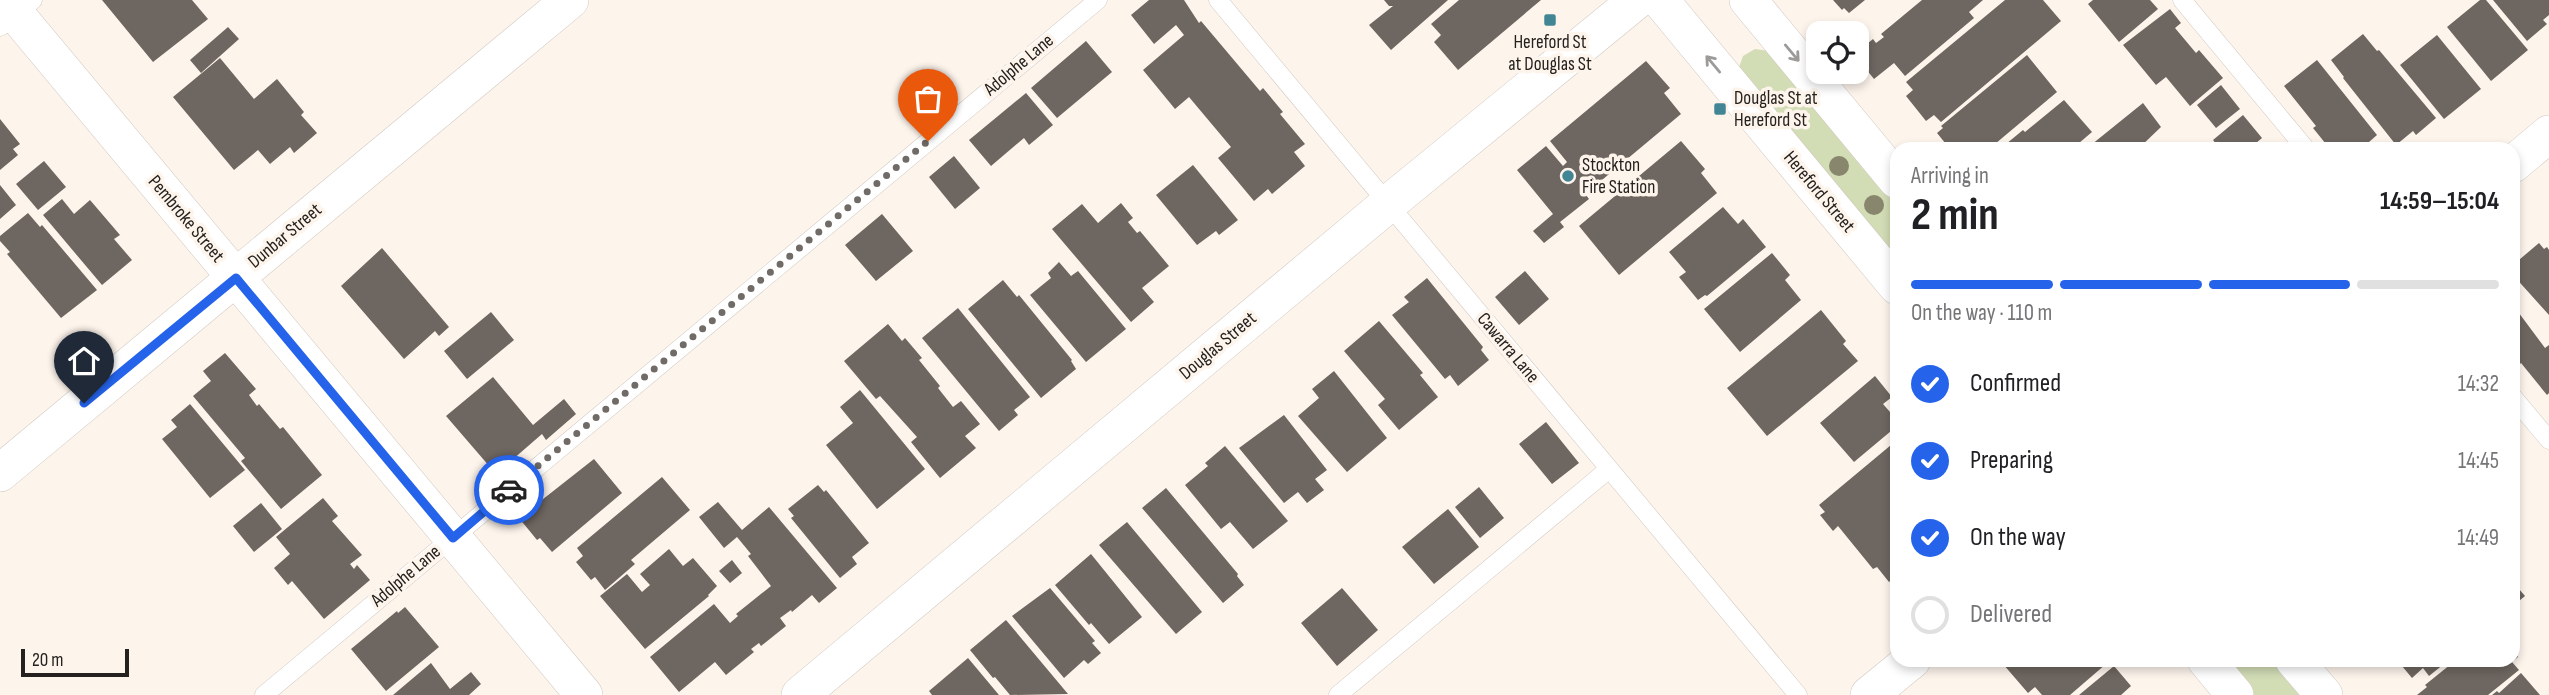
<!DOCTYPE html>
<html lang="en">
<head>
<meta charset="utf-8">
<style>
	:root { --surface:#fff; --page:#f2f2f2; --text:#202124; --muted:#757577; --line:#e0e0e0; --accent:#2563eb }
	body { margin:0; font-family:"Sofia Sans Condensed",sans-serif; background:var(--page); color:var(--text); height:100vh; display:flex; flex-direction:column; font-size:26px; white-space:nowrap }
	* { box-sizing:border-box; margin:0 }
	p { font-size:23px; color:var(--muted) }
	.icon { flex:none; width:38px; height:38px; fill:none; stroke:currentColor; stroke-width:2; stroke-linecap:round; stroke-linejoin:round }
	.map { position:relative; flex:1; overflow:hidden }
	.panel { position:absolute; left:1890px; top:142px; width:630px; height:525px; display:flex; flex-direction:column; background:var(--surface); border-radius:21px; box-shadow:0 4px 10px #0003 }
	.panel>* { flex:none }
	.controls { position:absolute; left:1806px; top:21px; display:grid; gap:14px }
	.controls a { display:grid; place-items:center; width:63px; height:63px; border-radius:14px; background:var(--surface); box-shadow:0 4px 10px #0003; font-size:35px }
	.scale { position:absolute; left:21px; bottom:18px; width:108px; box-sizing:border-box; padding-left:7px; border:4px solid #24211e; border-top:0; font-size:19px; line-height:24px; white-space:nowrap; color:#24211e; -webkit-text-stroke:5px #fdf4ec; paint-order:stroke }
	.pin { position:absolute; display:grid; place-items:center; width:60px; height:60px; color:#fff; margin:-72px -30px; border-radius:50% 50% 50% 0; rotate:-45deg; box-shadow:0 0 7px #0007 }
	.pin .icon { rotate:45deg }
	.courier { position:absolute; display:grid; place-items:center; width:70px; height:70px; margin:-35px; border:5px solid #2563eb; border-radius:50%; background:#fff; color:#222; box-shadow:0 2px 9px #0007 }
	.head em { font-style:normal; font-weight:700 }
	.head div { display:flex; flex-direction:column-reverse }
	.head { display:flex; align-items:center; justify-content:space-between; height:119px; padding:0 21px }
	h1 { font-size:46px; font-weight:700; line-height:52px }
	.bar { display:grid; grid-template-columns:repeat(4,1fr); gap:10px 7px; align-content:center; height:84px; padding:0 21px }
	.bar i { height:9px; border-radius:5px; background:var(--line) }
	.bar .on { background:var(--accent) }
	.bar p { grid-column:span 4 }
	ol { padding:0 21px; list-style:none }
	li { display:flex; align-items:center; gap:21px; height:77px }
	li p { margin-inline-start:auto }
	li .icon { padding:7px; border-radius:50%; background:var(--accent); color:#fff; stroke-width:4 }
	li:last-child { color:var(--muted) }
	li i { width:38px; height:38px; border:4px solid var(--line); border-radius:50% }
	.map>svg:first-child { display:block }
	.green { fill:#d2dcb5 }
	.building { fill:#6e6660 }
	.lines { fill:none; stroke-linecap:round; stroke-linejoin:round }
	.lane-casing { stroke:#d1c8c1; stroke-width:19 }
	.street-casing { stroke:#d1c8c1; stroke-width:38 }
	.lane { stroke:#fff; stroke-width:18 }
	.street { stroke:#fff; stroke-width:37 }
	.tree { fill:#88876e }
	.oneway { stroke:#9c9b9a }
	.done { stroke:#706b66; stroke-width:7; stroke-dasharray:0 12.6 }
	.route { stroke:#2563eb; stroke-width:9 }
	.poi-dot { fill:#428595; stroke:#fdf4ec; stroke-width:2.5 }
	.labels { text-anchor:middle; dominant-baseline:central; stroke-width:7; stroke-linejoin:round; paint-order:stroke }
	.poi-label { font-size:19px; fill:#24211e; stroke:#fdf4ec; text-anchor:start }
	.street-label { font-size:19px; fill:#24211e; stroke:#fdf4ec }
</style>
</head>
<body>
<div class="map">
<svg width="2549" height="695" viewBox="0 0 2549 695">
	<rect width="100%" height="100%" fill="#fdf4ec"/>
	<path class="green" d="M1755,49l14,2 10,10 118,143v64l-159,-198 5,-14z
		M2224,660h54l29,35h-54z"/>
	<path class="building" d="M102,0h90l16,19 -55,43z
		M1149,0h35l15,23 2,-2 59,70 3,-3 20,24 -3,2 25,30 -11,8 11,14 -33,28 -4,-5 -14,12 -36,-43 13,-11 -42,-50 -14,12 -32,-39 41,-35 -8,-10 -22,19 -23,-29z
		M1384,0h64l-57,50 -22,-25 24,-19h-4z
		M1459,0h82l-83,70 -24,-28 7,-7 -10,-11z
		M1833,0h32l-16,13 -5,-5 -2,2z
		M1922,0h61l-14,12 5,6 -69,58 -11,-13 -20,16 -17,-21v-6l16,-13 3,4 8,-6 -3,-3z
		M2005,0h38l18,21 -120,101 -7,-7 -8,6 -20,-25 7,-6 -7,-8z
		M2093,0h57l8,9 -39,33 -31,-38z
		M2480,0h6l42,50 -37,31 -44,-54z
		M2493,0h56v15l-6,5 4,4 -20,17z
		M2170,9l11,14 -6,5 21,25 3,-3 24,28 -33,28 -24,-29 -10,8 -33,-40z
		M228,27l11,12 -38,34 -11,-13z
		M2363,34l14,17 2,-1 57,68 -20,17 -3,-4 -17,14 -53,-67 1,-1 -13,-17z
		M2437,35l44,54 -37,30 -44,-54z
		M1086,41l26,31 -55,46 -26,-30z
		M2027,55l30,37 -68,57h-39l-13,-16 6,-5 -2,-2z
		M220,58l34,41 23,-20 27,33 -3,3 16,18 -23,20 -4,-6 -20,17 -12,-14 -24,20 -61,-73z
		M2317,60l60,75 -16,14h-31l-17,-21 3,-2 -32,-40z
		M1646,61l24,27 -6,5 17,21 -85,71 -3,-4 -11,9 7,9 -29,23 4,5 -20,16 -11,-12 20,-17 -36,-44 29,-24 17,20 4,-4 -17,-21z
		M2221,85l19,24 -24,19 -19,-23z
		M1026,93l27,32 -24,20 -5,-7 -33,28 -22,-26z
		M2064,100l28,32 -20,17h-72l23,-19 2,2z
		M2143,103l18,24 -23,22h-52z
		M2243,115l19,23 -13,11h-29l-7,-9z
		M0,119l20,25 -7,5 5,6 -18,15z
		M1681,141l24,28 -4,4 16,20 -98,82 -40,-49z
		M954,156l26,32 -25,21 -26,-32z
		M44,161l22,26 -28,23 -22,-26z
		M1193,165l45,55 -19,15 -3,-4 -19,14 -41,-50z
		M0,185l16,20 -16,14z
		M62,199l12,15 16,-14 30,35 -6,4 18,21 -30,25 -59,-70z
		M1121,203l12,15 -5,4 9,11 3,-2 29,35 -27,22 12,14 -23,20 -79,-93 30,-25 16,19z
		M1723,207l15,17 5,-5 23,28 -59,49 -2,-1 -7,5 -19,-23 7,-5 -17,-20z
		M28,213l12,14 2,-2 55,65 -36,28 -54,-64 3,-2 -10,-11v-5z
		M882,214l31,37 -37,30 -31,-36z
		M2539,243l5,6 3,-2 2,3v65l-36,-40v-10z
		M382,248l67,79 -10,9 -4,-5 -31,28 -63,-73z
		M1772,253l18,22 -5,5 16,20 -61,52 -36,-43z
		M1059,262l12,14 7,-5 48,58 -40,33 -56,-67 21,-17 -3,-5z
		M1525,271l24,28 -30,26 -24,-28z
		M1427,278l56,69 -2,3 8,10 -31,26 -8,-11 -5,4 -53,-64 17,-13 -5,-5z
		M1003,280l14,17 2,-2 53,65 -1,1 5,8 -35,29 -73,-89z
		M2513,305l32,43 4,-3v48l-2,2 -26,-32 -8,8z
		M958,308l72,89 -16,13 4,5 -19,16 -77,-93z
		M1821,310l25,31 -3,3 15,17 -91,75 -40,-48z
		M491,312l23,28 -47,39 -23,-28z
		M1379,321l44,52 -3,2 18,22 -39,33 -21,-25 7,-6 -41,-48z
		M888,324l14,17 3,-3 17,20 -3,2 21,26 -2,2 15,19 8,-6 19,23 -15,12 11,12 -36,30 -29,-36 6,-5 -37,-41 -4,3 -32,-38z
		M225,353l31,36 -7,6 8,11 2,-2 21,25 3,-2 39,48 -41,34 -40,-48 4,-3 -52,-62 18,-15 -8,-10z
		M1334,371l53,67 -40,34 -49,-56 21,-18 -7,-9z
		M1875,376l17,21 -9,7 14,16v6l-43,36 -34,-39z
		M493,377l40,48 31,-26 12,15 -30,26 -4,-6 -46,40 -50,-58z
		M860,390l65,79 -48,40 -51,-64 27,-22 -13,-16z
		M190,404l55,66 -35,28 -48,-59 15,-12 -6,-7z
		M1284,415l43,55 -12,9 9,11 -17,13 -9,-11 -14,11 -45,-55z
		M1546,422l33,41 -27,21 -33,-40z
		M1897,440v136l-8,6 -12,-15 -4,2 -35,-43 -5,5 -13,-16 5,-3 -6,-7z
		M1225,446l63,75 -35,28 -23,-27 -9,7 -36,-44 23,-19 -3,-3z
		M594,459l28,34 -70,59 -12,-14 -3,2 -18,-22z
		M662,477l28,33 -59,50 4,4 -30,26 -10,-13 -4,3 -15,-18 7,-6 -6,-8z
		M818,485l6,7 2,-2 43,53 -17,14 5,7 -17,14 -49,-60 3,-2 -6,-7z
		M1479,487l25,31 -24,20 -25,-31z
		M1166,488l72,86 -1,2 7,9 -21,18 -81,-95z
		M323,498l15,18 -6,5 30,34 -12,9 4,5 3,-4 13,15 -46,39 -32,-38 -4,4 -14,-17 16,-14 -14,-17z
		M718,502l24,28 27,-23 68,81 -18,15 -7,-8 -20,17 -1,-2 -11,8 6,8 -25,20 -2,-3 -8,6 3,3 -28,23 -11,-13 -36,30 -29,-35 64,-53 16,19 8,-7 -2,-2 35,-28 -23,-30 3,-2 -14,-17 -13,11 -25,-31z
		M261,503l21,26 -28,23 -21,-26z
		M1448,509l31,38 -45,37 -32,-37z
		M1127,522l75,90 -26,22 -77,-89z
		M669,549l14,17 10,-8 24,28 -9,9 1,1 -64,53 -45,-53 27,-22 15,18 8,-7 -10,-11z
		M1091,554l51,63 -33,27 -18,-21 -2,2 -34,-40z
		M732,560l10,13 -12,10 -11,-12z
		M2513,582l12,14 -12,10z
		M1050,588l45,53 -3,2 9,10 -13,11 -4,-4 -20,18 -52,-62z
		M1342,588l36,42 -41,36 -36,-43z
		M405,607l34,40 -53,44 -35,-42 46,-38 1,2z
		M1006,620l62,74 -58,1 -15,-18 -2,1 -23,-28z
		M2513,650l5,7 -6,5 7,8 -31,25h-71l10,-8 -2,-2 31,-25h57z
		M968,658l31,37h-67l-3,-4z
		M2008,660h95l3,4 -36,31h-28l-7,-8 -7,6 -25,-29z
		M2397,660h52l-20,16 -6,-8 -11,10z
		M431,663l19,26 21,-17 10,12 -12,11h-76z
		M2114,666l17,20 -10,9h-42z
		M2521,673l19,22h-48l5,-4 2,2z"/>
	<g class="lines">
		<g class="lane-casing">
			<path id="lane" d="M1218,0l580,695
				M2182,0l124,149
				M0,27l33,-27
				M2513,397l36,43
				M264,695l834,-695
				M1338,695l271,-226"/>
		</g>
		<g class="street-casing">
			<path id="street" d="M4,0l580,695
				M1660,0l237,286
				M1748,0l149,180
				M2513,164l36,-30
				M0,473l570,-473
				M2206,660l29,35
				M2294,660l30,35
				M800,695l588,-491 249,-204
				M1869,695l43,-35"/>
		</g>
		<use href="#lane" class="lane"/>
		<use href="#street" class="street"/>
	</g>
	<g class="tree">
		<circle cx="1839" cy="166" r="10"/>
		<circle cx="1874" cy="205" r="10"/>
	</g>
	<defs><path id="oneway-shaft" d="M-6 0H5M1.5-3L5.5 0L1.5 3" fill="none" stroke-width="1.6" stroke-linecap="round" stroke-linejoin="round" transform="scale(1.75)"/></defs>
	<g class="oneway">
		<use href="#oneway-shaft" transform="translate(1792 53) rotate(50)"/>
		<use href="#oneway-shaft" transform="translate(1713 64) rotate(-130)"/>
	</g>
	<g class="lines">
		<path class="done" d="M509,490l419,-349"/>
		<path class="route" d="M84,403l152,-125 217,260 56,-48"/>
	</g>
	<g class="poi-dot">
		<rect x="1543" y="13" width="14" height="14" rx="3.5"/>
		<rect x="1713" y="102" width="14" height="14" rx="3.5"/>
		<circle cx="1568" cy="176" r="7"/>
	</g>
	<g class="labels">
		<g class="poi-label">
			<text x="1550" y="42" text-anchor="middle">Hereford St<tspan x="1550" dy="22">at Douglas St</tspan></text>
			<text x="1734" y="98">Douglas St at<tspan x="1734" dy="22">Hereford St</tspan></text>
			<text x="1582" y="165">Stockton<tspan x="1582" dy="22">Fire Station</tspan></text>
		</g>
		<g class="street-label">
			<text transform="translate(1019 65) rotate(-40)">Adolphe Lane</text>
			<text transform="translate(1819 192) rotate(50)">Hereford Street</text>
			<text transform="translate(186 219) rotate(50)">Pembroke Street</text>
			<text transform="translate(285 236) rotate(-40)">Dunbar Street</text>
			<text transform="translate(1218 346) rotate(-40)">Douglas Street</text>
			<text transform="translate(1508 348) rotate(50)">Cawarra Lane</text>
			<text transform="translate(406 576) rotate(-40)">Adolphe Lane</text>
		</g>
	</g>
</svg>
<div class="controls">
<a><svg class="icon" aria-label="locate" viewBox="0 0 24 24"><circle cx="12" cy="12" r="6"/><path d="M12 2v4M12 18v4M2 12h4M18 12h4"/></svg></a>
</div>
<div class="scale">20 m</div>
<div class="pin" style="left:928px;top:141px;background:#ea580c"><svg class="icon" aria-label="bag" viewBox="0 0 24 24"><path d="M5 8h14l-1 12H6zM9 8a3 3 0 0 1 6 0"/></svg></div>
<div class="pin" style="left:84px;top:403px;background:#1f2937"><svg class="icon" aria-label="home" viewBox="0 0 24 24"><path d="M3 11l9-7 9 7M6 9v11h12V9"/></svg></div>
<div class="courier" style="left:509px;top:490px"><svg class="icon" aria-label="car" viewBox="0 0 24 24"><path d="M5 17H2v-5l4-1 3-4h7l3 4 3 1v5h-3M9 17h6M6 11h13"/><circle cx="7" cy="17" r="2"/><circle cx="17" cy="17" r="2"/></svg></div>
<section class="panel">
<div class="head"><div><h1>2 min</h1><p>Arriving in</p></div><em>14:59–15:04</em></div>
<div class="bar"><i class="on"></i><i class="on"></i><i class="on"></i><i></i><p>On the way · 110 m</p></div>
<ol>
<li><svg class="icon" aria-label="check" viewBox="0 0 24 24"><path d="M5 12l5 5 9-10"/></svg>Confirmed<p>14:32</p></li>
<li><svg class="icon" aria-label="check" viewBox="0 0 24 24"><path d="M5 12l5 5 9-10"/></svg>Preparing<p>14:45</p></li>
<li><svg class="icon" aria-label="check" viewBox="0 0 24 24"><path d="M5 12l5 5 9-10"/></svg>On the way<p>14:49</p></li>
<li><i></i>Delivered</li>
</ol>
</section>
</div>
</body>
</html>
